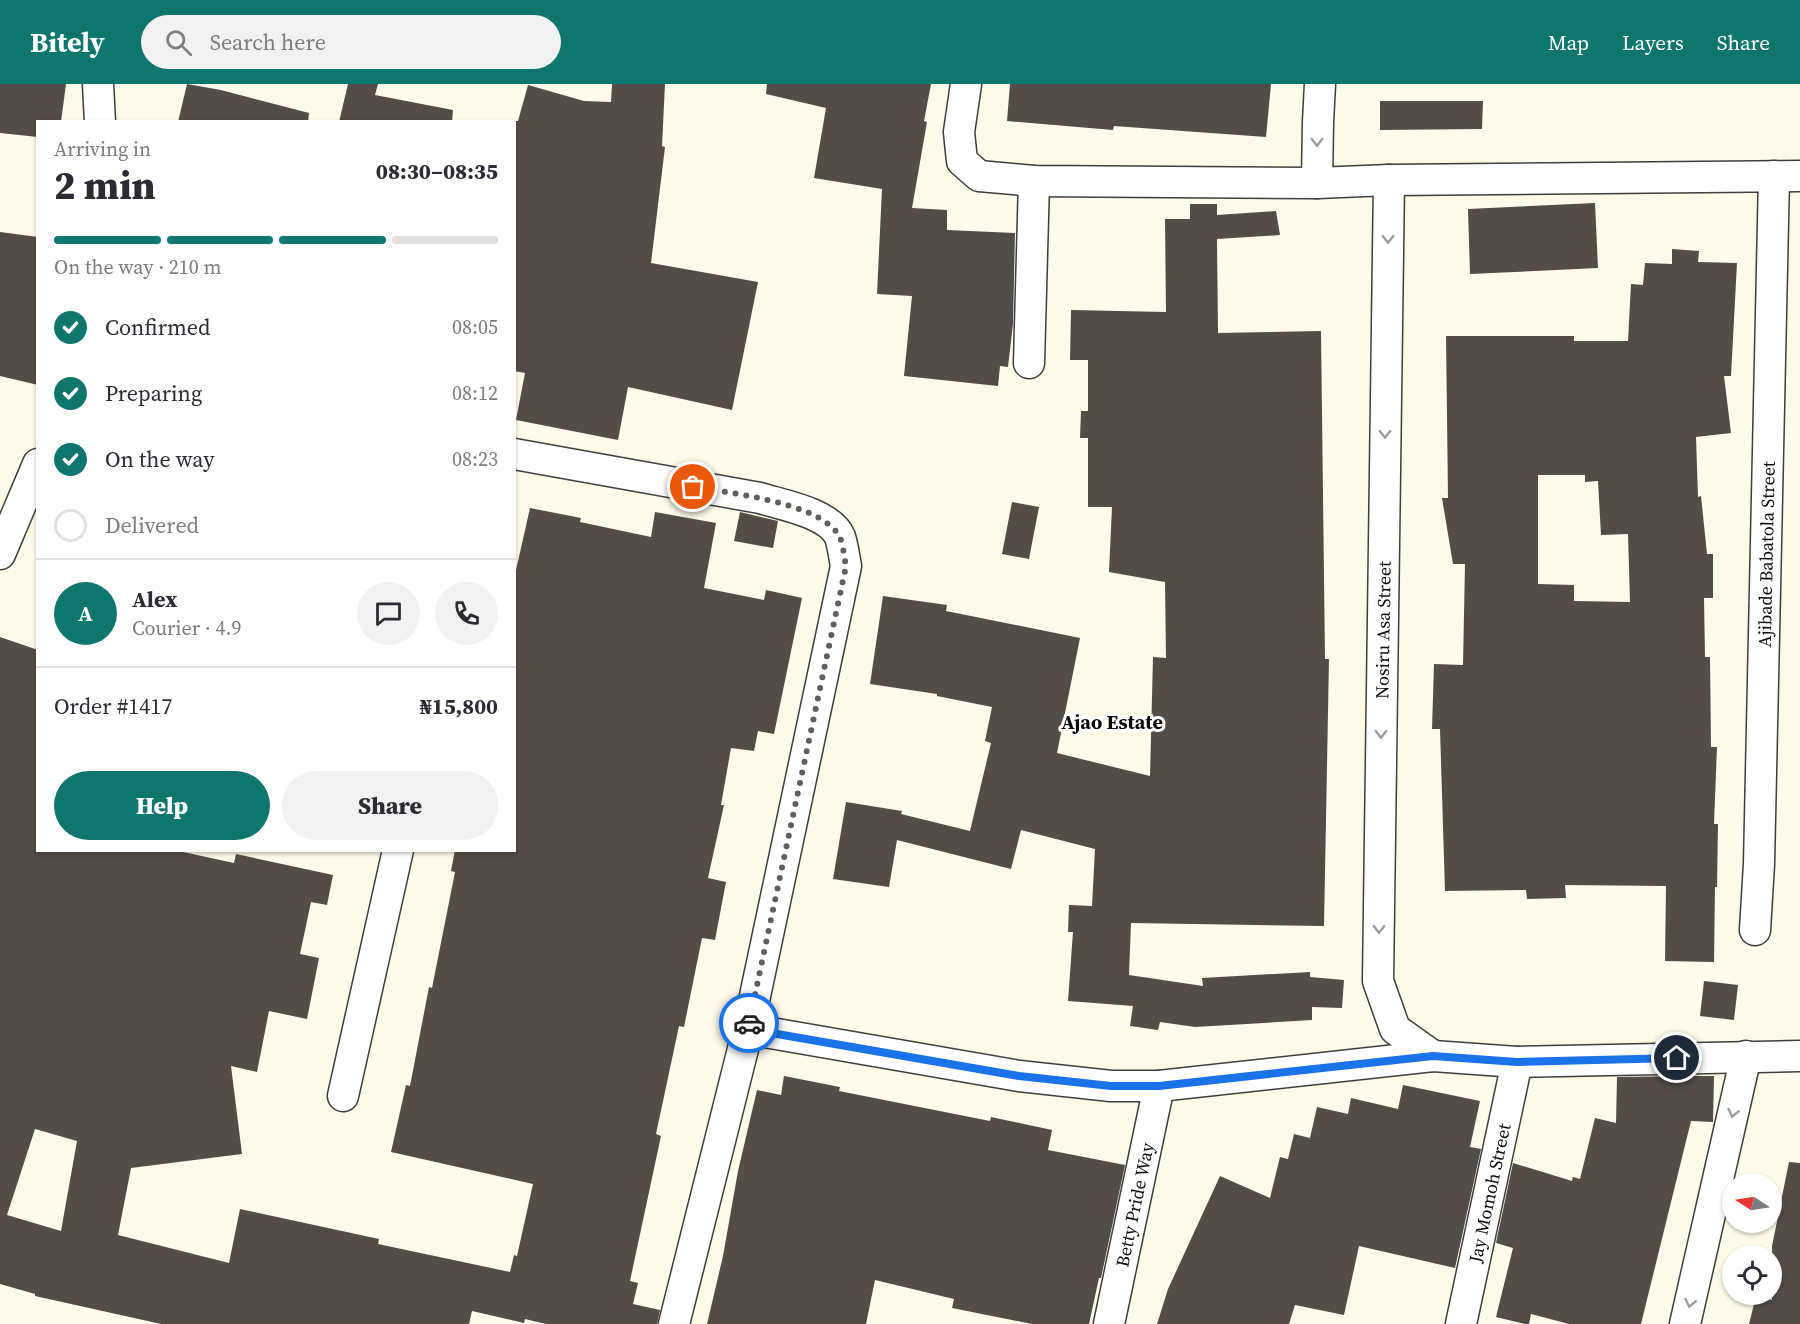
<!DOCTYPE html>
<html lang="en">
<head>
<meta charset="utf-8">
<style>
	:root { --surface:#fff; --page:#f2f2f3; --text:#2b2b33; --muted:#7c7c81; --line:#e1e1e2; --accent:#0f766e }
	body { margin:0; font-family:"Source Serif 4",serif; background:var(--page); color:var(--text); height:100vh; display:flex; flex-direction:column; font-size:22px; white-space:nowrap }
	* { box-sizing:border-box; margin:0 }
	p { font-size:20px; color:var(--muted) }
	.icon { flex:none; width:33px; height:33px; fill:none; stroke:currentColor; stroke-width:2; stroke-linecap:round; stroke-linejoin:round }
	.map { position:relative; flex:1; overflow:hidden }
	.sheet { position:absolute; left:36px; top:36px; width:480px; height:732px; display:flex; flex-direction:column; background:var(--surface); border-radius:0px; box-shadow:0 2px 4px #0004 }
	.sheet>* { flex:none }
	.needle { width:39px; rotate:282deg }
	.controls { position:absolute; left:1722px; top:1089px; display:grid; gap:12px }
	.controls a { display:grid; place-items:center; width:60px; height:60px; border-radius:50%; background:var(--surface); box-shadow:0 2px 4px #0004; font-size:30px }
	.pin { position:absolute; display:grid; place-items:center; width:51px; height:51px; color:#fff; margin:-26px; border:3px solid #fff; border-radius:50%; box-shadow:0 2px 6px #0007 }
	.courier { position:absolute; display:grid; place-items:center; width:60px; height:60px; margin:-30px; border:4px solid #1a73e8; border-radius:50%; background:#fff; color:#222; box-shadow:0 2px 8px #0007 }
	.summary em { font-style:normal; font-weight:800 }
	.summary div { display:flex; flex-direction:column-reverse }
	.summary { display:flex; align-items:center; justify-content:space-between; height:102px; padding:0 18px }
	h1 { font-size:39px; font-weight:800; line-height:45px }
	.bar { display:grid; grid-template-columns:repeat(4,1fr); gap:9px 6px; align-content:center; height:72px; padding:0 18px }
	.bar i { height:8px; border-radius:4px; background:var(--line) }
	.bar .on { background:var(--accent) }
	.bar p { grid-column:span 4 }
	.line { display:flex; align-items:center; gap:15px; padding:0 18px; border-top:2px solid var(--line) }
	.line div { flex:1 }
	.round { display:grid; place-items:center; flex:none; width:63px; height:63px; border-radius:32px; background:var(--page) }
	ol { padding:0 18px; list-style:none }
	li { display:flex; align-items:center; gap:18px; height:66px }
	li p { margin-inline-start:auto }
	li .icon { padding:6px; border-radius:50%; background:var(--accent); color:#fff; stroke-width:4 }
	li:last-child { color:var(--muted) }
	li i { width:33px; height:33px; border:3px solid var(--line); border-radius:50% }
	.action { display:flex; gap:12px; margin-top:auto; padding:12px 18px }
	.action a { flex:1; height:69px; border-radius:36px; background:var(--accent); color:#fff; font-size:24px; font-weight:800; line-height:69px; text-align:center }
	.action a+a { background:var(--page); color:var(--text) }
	header { display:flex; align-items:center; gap:36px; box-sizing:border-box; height:84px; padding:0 30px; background:var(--accent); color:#fff }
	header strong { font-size:28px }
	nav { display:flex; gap:33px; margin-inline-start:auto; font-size:21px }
	.search { width:420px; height:54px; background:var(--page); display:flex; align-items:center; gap:15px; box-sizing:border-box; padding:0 21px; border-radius:33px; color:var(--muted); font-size:22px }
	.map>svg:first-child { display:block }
	.building { fill:#524d48; fill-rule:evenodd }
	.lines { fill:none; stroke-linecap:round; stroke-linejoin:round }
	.minor-casing { stroke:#3e3e3e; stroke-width:33 }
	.minor { stroke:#fff; stroke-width:30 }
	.oneway { stroke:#9d9d9d }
	.done { stroke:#605f59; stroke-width:6; stroke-dasharray:0 10.8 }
	.route { stroke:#1a73e8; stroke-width:8 }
	.labels { text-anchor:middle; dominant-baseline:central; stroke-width:6; stroke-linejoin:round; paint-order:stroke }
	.street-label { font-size:18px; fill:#0b0b0b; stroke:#fff }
	.neighbourhood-label { font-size:20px; font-weight:bold; fill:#0b0b0b; stroke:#fff }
</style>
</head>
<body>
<header>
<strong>Bitely</strong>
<div class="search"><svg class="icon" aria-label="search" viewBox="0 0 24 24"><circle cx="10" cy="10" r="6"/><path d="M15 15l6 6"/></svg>Search here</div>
<nav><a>Map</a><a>Layers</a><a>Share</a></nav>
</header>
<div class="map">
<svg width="1800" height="1240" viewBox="0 0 1800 1240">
	<rect width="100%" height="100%" fill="#fefbea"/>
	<path class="building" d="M0,0h66l-5,38h-23v15l-38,-4z
		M187,0l34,6 88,23 -1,9h-130z
		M348,0h30l-3,11 78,15 -1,12h-113z
		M612,0h53l-3,62 3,1 -14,116 107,19 -26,128 -104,-23 -10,53 -102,-20 9,-47 -11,-2v-250h4l10,-36 56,16 27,1z
		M767,0h164l-7,37 3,1 -15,86 35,2v20l68,3 -2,91 -5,43 -8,-1 -2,20 -94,-10 8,-80 -35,-2 5,-105 -68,-11 12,-70 -60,-14z
		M1010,0h261l-5,53 -152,-11 -1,4 -106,-9z
		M1380,17h103l-1,28 -102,1z
		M1595,119l3,65 -128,6 -2,-65z
		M1190,120h27v11l59,-4 4,24 -63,4 1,94 103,-2 4,328h4l-5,267 -193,-3 -2,52 74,11 -1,-8 108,-6v5l34,3 -2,28 -30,-1v13l-117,7 -35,-5 -2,8 -28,-4 3,-20 -65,-5 5,-69h-5l1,-27 23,1 3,-57 -74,-19 -10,39 -114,-29 -8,47 -56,-8 13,-77 56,9 -1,3 69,17 21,-88 -6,-2 7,-34 -55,-11v-2l-67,-10 13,-88 64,9 -1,6 134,27 -23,115 93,23 3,-119 13,1 -1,-76 -56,-10 3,-65h-24v-69h-8l1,-27h7v-51h-18l1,-50 95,2 -1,-93h25z
		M0,148l38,5v148l-38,-9z
		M1672,165l27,2 -1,11 39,1 -6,113h-7l7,57 -35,4 2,60 3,-1 6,58h6v44h-9l1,59h5l1,90h6l-3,77h4l-1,63h-2l-1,75 -49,-1 1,-75 -101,-1 1,13 -39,1 -1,-9 -81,1 -5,-162h-8l2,-65 29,1 2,-101h-12l-11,-66h6l-2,-162h128v5h54l3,-57 12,1 2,-22 27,1zM1538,391h47v7l13,-1 3,54 27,-1 2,68 -56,-1v-16l-36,-1z
		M1012,418l27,5 -10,52 -27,-5z
		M530,424l51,10 -1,4 71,15 4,-25 61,11 -12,65 60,12 2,-10 36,8 -28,136 -16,-3 -4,20 -23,-3 -10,57h3l-16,73 18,4 -11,58 -13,-2 -18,89 -5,-1 -23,108 5,2 -31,145 8,2 -5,21 27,6 -3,14h-111l-21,-5 -1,4 -52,-12 -3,13h-308l-126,-28v-2l-35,-10v-647l38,13v200h136l60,13 2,-9 97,21 -6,30 -16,-3 -11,52 19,4 -12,61 -38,-8 -12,61 -26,-6 11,88 -111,14 -13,67 111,28 11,-54 139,30 -1,5 132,28 4,-17 3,1 16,-72 -142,-32 15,-67 4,1 19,-99 3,1 23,-116 -4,-1 4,-21h59v-271zM35,1045l42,12 -16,90 -54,-16z
		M740,428l38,9 -5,27 -39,-7z
		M1704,897l34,4 -4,35 -34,-4z
		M784,992l56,11 -1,4 151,30 1,-4 61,13 -4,20 77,15 -24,113h-2l-10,46h-57l-80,-16 2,-9 -79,-19 -9,44h-159l16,-68 15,-85 19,-81 24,5z
		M1687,992h27l-1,46 -22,-1 -50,203h-72l-38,-10 -2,10h-4l-29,-7 17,-69 -17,-5 17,-80 59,18 1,-4 7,2 15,-61 21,5 1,-46z
		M1403,1001l77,16 -10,46 11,2 -26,119 -96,-22 -15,69 -49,-10 -6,19h-132l11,-35 52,-113 50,22 10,-41 8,2 6,-25 16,4 7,-31 31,7 3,-16 47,11z
		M1789,1078l11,1v161h-51l7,-28 16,4v-54z"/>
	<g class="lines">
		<g class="minor-casing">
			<g id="minor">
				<path d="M98,0l2,38"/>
				<path d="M966,0l-7,48 3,29 17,15 55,5 283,2"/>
				<path d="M1320,0l-2,38 -1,61 72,-3 411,-4"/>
				<path d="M1389,96l-11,801 17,48 38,27"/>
				<path d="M1029,279l5,-182"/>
				<path d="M514,370l246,44c22,7 70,15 80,39 3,9 4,19 6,29l-98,463 -74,295"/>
				<path d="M0,470l38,-90"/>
				<path id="s1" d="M1755,846l4,-66 15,-688"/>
				<path d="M748,945l271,47 92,10h48l274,-30 84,6 283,-6"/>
				<path d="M343,1012l55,-246"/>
				<path id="s2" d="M1109,1240l50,-238"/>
				<path id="s3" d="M1461,1240l56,-262"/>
				<path d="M1685,1240l61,-268"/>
			</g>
		</g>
		<use href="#minor" class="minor"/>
	</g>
	<defs><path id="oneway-chevron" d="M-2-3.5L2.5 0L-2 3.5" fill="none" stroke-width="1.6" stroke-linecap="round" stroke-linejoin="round" transform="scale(1.5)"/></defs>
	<g class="oneway">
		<use href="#oneway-chevron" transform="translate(1317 58) rotate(90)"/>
		<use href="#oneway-chevron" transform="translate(1388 155) rotate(91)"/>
		<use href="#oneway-chevron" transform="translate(1385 350) rotate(91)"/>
		<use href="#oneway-chevron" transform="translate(1381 650) rotate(91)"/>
		<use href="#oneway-chevron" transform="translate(1379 845) rotate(91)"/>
		<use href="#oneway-chevron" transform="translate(1733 1029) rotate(103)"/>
		<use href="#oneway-chevron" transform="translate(1690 1219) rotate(103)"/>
	</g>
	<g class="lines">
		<path class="done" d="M693,403c37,6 123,15 145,47 5,7 6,22 8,32l-97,457"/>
		<path class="route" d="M749,939l-1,6 271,47 92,10h48l274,-30 84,6 160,-4"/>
	</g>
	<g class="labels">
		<g class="street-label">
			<text stroke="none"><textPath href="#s1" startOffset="376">Ajibade Babatola Street</textPath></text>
			<text transform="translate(1383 546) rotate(-89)">Nosiru Asa Street</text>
			<text stroke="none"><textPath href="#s3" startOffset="134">Jay Momoh Street</textPath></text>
			<text stroke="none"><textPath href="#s2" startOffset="122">Betty Pride Way</textPath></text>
		</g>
		<g class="neighbourhood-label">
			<text x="1112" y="638">Ajao Estate</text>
		</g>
	</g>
</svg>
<div class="controls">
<a><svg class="needle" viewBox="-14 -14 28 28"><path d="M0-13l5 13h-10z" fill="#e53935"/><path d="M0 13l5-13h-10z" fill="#7c7c81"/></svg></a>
<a><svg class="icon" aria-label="locate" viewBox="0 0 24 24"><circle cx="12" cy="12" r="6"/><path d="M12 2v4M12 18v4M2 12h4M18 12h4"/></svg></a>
</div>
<div class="pin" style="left:693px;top:403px;background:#ea580c"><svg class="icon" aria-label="bag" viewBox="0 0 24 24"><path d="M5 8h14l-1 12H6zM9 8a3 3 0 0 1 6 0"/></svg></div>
<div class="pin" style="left:1677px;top:974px;background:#1f2937"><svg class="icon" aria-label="home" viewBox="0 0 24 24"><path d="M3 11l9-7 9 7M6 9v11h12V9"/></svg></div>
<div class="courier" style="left:749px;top:939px"><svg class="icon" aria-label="car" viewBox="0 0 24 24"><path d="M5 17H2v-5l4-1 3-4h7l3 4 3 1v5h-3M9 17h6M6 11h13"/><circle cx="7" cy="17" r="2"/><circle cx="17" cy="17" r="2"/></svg></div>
<section class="sheet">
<div class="summary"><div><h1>2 min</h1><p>Arriving in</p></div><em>08:30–08:35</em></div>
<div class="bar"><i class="on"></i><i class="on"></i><i class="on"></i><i></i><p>On the way · 210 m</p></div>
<ol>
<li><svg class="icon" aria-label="check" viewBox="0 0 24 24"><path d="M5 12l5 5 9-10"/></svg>Confirmed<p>08:05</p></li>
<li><svg class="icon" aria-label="check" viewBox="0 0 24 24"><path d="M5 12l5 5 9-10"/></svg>Preparing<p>08:12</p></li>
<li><svg class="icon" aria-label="check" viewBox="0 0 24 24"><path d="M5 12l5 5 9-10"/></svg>On the way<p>08:23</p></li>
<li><i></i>Delivered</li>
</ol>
<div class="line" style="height:108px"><b class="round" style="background:var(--accent);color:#fff">A</b><div><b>Alex</b><p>Courier · 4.9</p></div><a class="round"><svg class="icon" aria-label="chat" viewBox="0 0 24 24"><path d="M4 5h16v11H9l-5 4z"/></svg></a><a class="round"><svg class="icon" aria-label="phone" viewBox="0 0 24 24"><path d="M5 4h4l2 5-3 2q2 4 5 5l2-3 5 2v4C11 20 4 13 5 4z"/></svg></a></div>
<div class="line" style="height:78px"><div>Order #1417</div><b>₦15,800</b></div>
<div class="action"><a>Help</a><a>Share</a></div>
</section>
</div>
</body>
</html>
